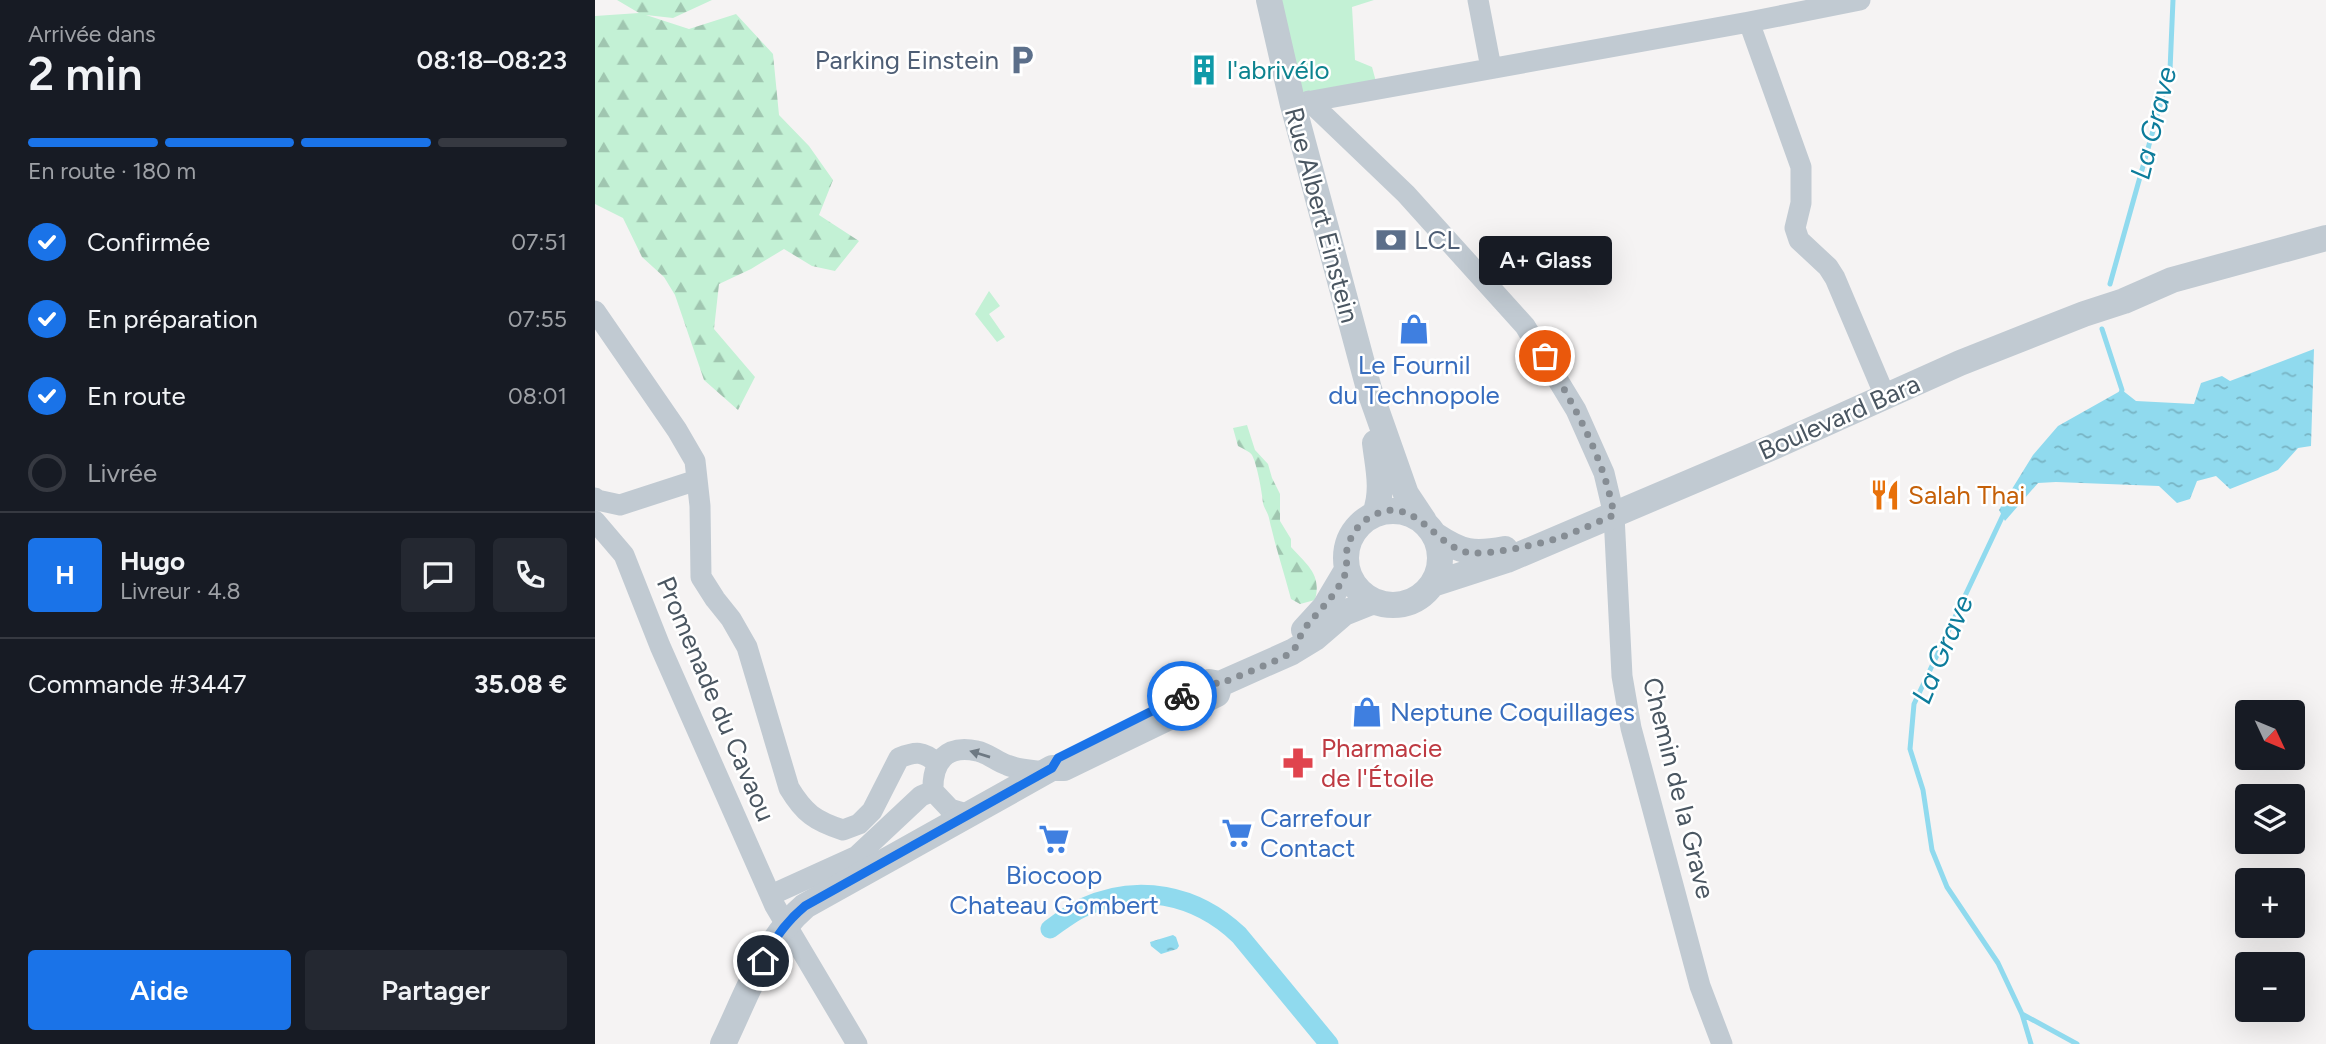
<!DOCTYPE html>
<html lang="fr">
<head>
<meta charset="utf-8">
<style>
	:root { --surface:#171b24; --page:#242831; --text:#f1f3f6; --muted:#9ea1a6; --line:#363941; --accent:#1a73e8 }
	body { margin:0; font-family:Figtree,sans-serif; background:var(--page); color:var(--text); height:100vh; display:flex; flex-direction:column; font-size:26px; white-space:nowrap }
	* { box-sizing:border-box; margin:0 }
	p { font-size:23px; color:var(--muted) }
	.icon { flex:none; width:38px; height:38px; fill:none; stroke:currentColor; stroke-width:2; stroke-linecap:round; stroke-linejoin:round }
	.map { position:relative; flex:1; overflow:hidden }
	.sheet { display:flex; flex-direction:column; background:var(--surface); width:595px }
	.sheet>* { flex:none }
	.needle { width:46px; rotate:134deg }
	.controls { position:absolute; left:1640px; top:700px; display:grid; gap:14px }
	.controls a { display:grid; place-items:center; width:70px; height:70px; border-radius:7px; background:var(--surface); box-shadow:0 7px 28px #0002; font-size:35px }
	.pin { position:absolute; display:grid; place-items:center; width:60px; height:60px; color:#fff; margin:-30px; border:4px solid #fff; border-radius:50%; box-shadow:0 2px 7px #0007 }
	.courier { position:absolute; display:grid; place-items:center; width:70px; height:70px; margin:-35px; border:5px solid #1a73e8; border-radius:50%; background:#fff; color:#222; box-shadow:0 2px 9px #0007 }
	.bubble { position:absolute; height:49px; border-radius:7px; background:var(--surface); box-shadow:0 7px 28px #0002; font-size:23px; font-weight:600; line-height:49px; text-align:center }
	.headline em { font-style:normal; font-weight:600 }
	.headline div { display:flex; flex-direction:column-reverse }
	.headline { display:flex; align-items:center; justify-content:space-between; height:119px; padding:0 28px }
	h1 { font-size:46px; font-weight:600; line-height:52px }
	.bar { display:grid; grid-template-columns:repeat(4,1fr); gap:10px 7px; align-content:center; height:84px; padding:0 28px }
	.bar i { height:9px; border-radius:5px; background:var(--line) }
	.bar .current { background:var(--accent) }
	.bar p { grid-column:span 4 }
	.line { display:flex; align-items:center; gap:18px; padding:0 28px; border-top:2px solid var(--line) }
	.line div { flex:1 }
	.round { display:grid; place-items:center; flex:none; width:74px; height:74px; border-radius:7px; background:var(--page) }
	ol { padding:0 28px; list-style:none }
	li { display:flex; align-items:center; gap:21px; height:77px }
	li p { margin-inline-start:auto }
	li .icon { padding:7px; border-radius:50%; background:var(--accent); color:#fff; stroke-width:4 }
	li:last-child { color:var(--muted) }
	li i { width:38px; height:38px; border:4px solid var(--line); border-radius:50% }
	.action { display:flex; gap:14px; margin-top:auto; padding:14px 28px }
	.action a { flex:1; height:80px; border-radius:7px; background:var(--accent); color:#fff; font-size:28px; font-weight:600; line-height:80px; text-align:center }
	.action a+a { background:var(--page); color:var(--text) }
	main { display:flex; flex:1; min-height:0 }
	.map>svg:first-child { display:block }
	.grass { fill:#c3f1d5 }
	.forest { fill:url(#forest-firs) }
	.water { fill:url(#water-ripples) }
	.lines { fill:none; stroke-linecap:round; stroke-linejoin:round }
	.stream { stroke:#90daee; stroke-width:5 }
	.canal { stroke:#90daee; stroke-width:19 }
	.minor { stroke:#c1cad2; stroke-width:21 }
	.tertiary { stroke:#c1cad2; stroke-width:26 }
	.oneway { fill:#6e7983 }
	.done { stroke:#868d94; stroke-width:7; stroke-dasharray:0 12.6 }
	.route { stroke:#1a73e8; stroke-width:9 }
	.labels { text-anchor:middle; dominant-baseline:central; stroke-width:5; stroke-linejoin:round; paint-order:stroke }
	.service-label { font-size:26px; fill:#4e5e75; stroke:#fff; text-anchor:end }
	.culture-label { font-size:26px; fill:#0d838f; stroke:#fff; text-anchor:start }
	.street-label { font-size:26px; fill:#4a5661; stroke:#fff }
	.shop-label { font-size:26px; fill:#366cbe; stroke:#fff }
	.food-label { font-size:26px; fill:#c56008; stroke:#fff; text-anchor:start }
	.health-label { font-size:26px; fill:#be3a42; stroke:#fff; text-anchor:start }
	.water-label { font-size:28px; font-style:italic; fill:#0c7c9b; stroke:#fff }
</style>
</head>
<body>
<main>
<section class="sheet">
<div class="headline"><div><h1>2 min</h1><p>Arrivée dans</p></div><em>08:18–08:23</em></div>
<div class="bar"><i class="current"></i><i class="current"></i><i class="current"></i><i></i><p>En route · 180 m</p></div>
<ol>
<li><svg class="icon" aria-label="check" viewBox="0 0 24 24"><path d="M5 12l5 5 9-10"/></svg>Confirmée<p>07:51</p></li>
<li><svg class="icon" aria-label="check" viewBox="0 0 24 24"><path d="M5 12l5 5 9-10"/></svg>En préparation<p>07:55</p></li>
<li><svg class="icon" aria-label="check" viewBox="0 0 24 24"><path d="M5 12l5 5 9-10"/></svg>En route<p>08:01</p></li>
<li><i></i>Livrée</li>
</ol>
<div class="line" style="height:126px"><b class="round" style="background:var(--accent);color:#fff">H</b><div><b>Hugo</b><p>Livreur · 4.8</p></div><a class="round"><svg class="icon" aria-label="chat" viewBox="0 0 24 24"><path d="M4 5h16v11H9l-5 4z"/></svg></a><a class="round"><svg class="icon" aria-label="phone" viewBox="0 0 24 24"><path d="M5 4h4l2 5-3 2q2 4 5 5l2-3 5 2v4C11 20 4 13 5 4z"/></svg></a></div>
<div class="line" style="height:91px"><div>Commande #3447</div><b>35.08 €</b></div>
<div class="action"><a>Aide</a><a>Partager</a></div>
</section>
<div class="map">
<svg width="1731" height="1044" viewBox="0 0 1731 1044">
	<defs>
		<pattern id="forest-firs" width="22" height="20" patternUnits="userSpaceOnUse" patternTransform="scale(1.75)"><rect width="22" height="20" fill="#c3f1d5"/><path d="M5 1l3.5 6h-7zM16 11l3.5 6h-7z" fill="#a0c6b0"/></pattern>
		<pattern id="water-ripples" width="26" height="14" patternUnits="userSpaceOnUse" patternTransform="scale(1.75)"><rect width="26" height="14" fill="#90daee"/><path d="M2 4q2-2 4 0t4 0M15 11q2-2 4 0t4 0" fill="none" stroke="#78b4c4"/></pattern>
	</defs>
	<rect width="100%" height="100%" fill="#f5f3f3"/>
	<path class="grass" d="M674,0h105l-22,7 3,53 17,7 6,22 -85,16z
		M394,291l11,15 -11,8 16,23 -8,5 -22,-28z"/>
	<path class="forest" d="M22,0h95l-39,18 -27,-3 43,14 47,-15 37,40 6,61 30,31 24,34 -14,35 40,26 -24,30 -23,-5 -28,-17 -33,20 -32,15 -5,45 41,48 -17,33 -34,-30 -29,-85 -11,-18 -22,-20 -19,-39 -28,-14v-188l44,-3z
		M652,425l8,25 13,14 4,14 8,16v27l11,18v8c16,18 31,27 24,53l-15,4 -9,-5c-7,-27 -16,-53 -22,-81 -1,-5 -5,-10 -6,-15 -1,-11 -6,-39 -11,-48 -3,-4 -9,-6 -14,-9l-5,-18z"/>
	<path class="water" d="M1719,349l-3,97 -13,2 -20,22 -48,19 -14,-13 -19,5 -7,18 -13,4 -18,-17 -103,-4 -18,1 -33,38 -6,-11 34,-55 25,-29 64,-36 14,11 58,3 7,-21 21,-7 8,5z
		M578,935l3,2 3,9 -2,3 -16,5 -10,-8 -1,-4z"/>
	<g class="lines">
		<path class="stream" d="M1515,284l60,-214 3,-70
			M1507,329l20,61 -1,3
			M1410,511l-91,193 -4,45 13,41 9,60 15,37 51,76 24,51 9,30
			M1427,1014l55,30"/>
		<path class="canal" d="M455,929c10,-7 21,-16 32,-21 55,-26 114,-14 157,27l90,109"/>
		<path class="minor" d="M883,0l13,68
			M1154,22l52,145v36l-6,25 4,12 29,27 7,11 50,118
			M714,101l97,93 119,132 51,84 28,63 10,42 8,161 9,52 69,258 22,58
			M706,103l448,-81 111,-22
			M0,311l82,119 18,31 5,45 1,71 14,22 16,20 16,28 42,141c15,25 26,33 54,42l16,-6 13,-13 27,-53c17,-7 24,-7 38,5
			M0,498l2,2 23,5 77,-25
			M0,521l29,34 36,91 115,260 82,138
			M375,815l-20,-6 -17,-18c-1,-29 13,-47 44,-40 11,2 20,11 30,14 12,5 26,5 39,7
			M176,895l86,-39 64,-60 12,-5"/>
		<path class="tertiary" d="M674,0l24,105 76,284 37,105 18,27
			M751 558a47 47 0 1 1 94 0a47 47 0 1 1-94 0Z
			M780,514c9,-24 3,-46 0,-71
			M840,535c27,18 38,20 70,14
			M838,584l74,-24 266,-113 187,-84 124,-49 40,-13 48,-21 154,-42
			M709,630l21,-23 22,-37
			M608,685l6,-3 11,2 72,-32 23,-14 29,-25 30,-12
			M128,1044c23,-47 41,-103 82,-138l247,-138h12l153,-74 3,-10"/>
	</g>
	<defs><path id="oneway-solid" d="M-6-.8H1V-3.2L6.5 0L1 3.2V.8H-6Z" transform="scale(1.75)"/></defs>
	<use class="oneway" href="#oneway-solid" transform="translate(385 754) rotate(-163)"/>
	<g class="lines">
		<path class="done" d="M587,696l27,-14 11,2c13,-6 66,-26 73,-33 5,-6 7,-17 12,-23 15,-19 32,-33 41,-56 2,-5 0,-10 0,-15 1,-18 12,-35 28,-42 38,-19 57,24 88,36 18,7 73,-6 93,-12 20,-6 40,-16 59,-24 -10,-58 -40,-109 -69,-159"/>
		<path class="route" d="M168,961c10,-21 24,-40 42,-55l247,-138 6,-10 124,-62"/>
	</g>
	<defs>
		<g id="parking-bare" transform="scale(2.415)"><path d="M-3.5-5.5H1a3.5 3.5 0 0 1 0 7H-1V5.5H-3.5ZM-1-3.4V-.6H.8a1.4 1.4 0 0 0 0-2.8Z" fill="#5c6f8a" stroke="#fff" stroke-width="2.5" paint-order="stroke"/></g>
		<g id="building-bare" transform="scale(2.415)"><path d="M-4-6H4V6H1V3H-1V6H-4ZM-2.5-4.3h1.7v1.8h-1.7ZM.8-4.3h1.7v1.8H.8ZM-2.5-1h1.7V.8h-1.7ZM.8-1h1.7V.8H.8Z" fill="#0f9aa8" stroke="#fff" stroke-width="2.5" paint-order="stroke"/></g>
		<g id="bank-bare" transform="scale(2.415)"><path d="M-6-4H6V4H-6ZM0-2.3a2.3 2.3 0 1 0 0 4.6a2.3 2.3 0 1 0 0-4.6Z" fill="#5c6f8a" stroke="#fff" stroke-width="2.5" paint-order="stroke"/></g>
		<g id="shop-bare" transform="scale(2.415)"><path d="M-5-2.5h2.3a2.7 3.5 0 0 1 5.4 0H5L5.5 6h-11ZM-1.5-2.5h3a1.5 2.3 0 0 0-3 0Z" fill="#3f7fe0" stroke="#fff" stroke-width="2.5" paint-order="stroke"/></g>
		<g id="restaurant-bare" transform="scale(2.415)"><path d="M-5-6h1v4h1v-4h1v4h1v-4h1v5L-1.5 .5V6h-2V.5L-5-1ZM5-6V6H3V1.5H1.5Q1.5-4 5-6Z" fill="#e8710a" stroke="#fff" stroke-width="2.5" paint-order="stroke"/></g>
		<g id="pharmacy-bare" transform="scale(2.415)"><path d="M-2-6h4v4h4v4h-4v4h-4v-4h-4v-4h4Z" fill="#e0444e" stroke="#fff" stroke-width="2.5" paint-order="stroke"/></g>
		<g id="supermarket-bare" transform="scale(2.415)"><path d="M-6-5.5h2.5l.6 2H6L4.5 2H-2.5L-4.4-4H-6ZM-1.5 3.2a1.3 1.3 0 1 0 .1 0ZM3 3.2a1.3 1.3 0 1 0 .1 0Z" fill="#3f7fe0" stroke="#fff" stroke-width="2.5" paint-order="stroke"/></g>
	</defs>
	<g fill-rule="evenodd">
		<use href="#parking-bare" x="427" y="60"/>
		<use href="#building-bare" x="609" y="70"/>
		<use href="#bank-bare" x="796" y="240"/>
		<use href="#shop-bare" x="819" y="329"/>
		<use href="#restaurant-bare" x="1290" y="495"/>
		<use href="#shop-bare" x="772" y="712"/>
		<use href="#pharmacy-bare" x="703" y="763"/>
		<use href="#supermarket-bare" x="642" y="833"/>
		<use href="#supermarket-bare" x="459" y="839"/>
	</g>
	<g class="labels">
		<g class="service-label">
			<text x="404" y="60">Parking Einstein</text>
			<text x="819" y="240" text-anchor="start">LCL</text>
		</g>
		<g class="culture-label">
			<text x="632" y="70">l'abrivélo</text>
		</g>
		<g class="street-label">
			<text transform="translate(727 215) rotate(75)">Rue Albert Einstein</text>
			<text transform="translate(1244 417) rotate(-24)">Boulevard Bara</text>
			<text transform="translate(121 699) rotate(67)">Promenade du Cavaou</text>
			<text transform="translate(1084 788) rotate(76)">Chemin de la Grave</text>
		</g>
		<g class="shop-label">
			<text x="819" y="365">Le Fournil<tspan x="819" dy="30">du Technopole</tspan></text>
			<text x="795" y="712" text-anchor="start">Neptune Coquillages</text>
			<text x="665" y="818" text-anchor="start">Carrefour<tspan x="665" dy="30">Contact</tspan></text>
			<text x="459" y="875">Biocoop<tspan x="459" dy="30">Chateau Gombert</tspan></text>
		</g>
		<g class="food-label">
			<text x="1313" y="495">Salah Thai</text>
		</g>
		<g class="health-label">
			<text x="726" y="748">Pharmacie<tspan x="726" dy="30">de l'Étoile</tspan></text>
		</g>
		<g class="water-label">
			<text transform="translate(1558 123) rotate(-76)">La Grave</text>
			<text transform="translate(1347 649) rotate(-67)">La Grave</text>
		</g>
	</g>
</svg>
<div class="controls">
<a><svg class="needle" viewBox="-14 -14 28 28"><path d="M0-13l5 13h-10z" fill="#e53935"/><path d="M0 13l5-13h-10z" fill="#9ea1a6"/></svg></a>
<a><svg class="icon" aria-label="layers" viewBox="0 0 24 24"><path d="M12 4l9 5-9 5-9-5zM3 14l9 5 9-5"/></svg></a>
<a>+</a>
<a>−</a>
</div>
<div class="pin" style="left:950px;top:356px;background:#ea580c"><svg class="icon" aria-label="bag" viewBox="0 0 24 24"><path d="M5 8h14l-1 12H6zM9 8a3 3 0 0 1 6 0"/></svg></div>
<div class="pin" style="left:168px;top:961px;background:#1f2937"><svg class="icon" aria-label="home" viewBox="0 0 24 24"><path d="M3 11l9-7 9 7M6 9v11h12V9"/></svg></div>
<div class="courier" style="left:587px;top:696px"><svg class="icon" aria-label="bike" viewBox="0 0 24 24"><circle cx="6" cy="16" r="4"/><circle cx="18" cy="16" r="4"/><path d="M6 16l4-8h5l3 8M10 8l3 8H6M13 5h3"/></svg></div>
<div class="bubble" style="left:884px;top:236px;width:133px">A+ Glass</div>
</div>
</main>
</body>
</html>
